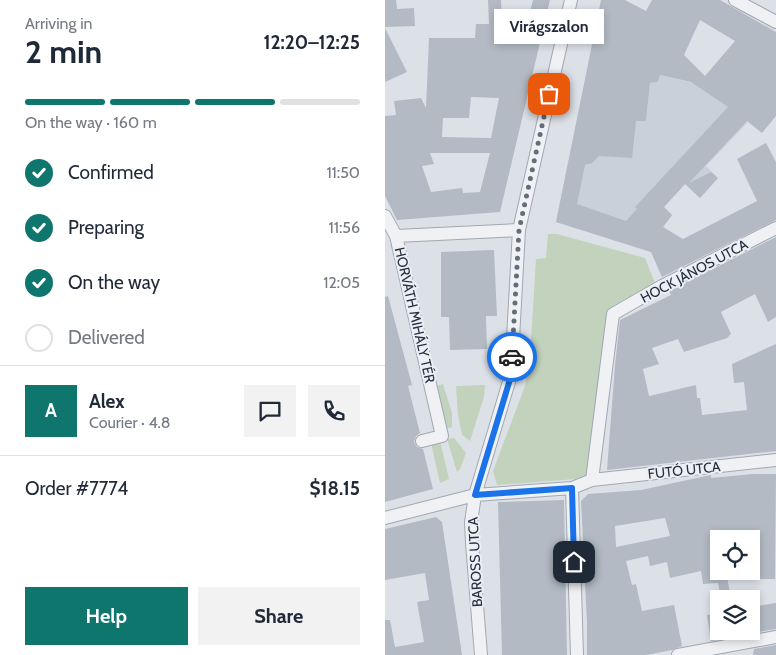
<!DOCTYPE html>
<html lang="en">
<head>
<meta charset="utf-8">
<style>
	:root { --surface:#fff; --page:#f2f2f3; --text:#1f2937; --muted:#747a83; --line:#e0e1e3; --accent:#0f766e }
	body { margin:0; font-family:Cabin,sans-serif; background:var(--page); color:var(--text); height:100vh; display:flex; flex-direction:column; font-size:19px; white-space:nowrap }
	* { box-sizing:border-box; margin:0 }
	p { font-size:16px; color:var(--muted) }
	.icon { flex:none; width:28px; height:28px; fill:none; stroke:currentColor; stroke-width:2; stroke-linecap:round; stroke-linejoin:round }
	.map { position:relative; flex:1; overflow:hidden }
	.sheet { display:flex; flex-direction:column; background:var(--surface); width:385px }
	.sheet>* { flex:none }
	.tools { position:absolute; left:325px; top:530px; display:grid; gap:10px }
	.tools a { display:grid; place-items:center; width:50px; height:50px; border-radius:0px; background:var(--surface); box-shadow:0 2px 8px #0003; font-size:25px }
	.pin { position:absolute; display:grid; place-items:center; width:42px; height:42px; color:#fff; margin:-21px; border-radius:10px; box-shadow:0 2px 8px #0006 }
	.courier { position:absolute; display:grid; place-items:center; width:50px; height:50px; margin:-25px; border:4px solid #1a73e8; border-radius:50%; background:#fff; color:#222; box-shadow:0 1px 6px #0007 }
	.bubble { position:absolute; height:35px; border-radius:0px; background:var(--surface); box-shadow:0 2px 8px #0003; font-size:16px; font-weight:700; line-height:35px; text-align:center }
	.overview em { font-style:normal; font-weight:700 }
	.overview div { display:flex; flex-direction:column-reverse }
	.overview { display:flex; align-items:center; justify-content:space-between; height:85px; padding:0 25px }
	h1 { font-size:32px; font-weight:700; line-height:38px }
	.bar { display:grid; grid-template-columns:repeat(4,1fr); gap:8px 5px; align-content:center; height:60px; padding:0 25px }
	.bar i { height:6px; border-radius:4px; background:var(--line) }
	.bar .on { background:var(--accent) }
	.bar p { grid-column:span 4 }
	.line { display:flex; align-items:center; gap:12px; padding:0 25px; border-top:1px solid var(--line) }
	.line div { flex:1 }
	.round { display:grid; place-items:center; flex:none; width:52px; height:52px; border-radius:0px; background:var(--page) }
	ol { padding:0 25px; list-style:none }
	li { display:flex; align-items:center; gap:15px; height:55px }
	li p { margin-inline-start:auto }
	li .icon { padding:5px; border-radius:50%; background:var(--accent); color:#fff; stroke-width:4 }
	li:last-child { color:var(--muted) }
	li i { width:28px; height:28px; border:2px solid var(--line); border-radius:50% }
	.button { display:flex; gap:10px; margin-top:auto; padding:10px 25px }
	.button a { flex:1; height:58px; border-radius:0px; background:var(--accent); color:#fff; font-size:20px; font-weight:700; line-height:58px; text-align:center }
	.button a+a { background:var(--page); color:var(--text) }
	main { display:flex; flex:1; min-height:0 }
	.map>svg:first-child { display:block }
	.built { fill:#c9d0d9 }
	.green { fill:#c2d2bc }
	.building { fill:#b3bac4; fill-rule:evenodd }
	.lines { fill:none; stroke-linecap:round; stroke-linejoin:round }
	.minor-casing { stroke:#a1a8b1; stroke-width:14 }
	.minor { stroke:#eff1f5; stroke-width:12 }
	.done { stroke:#656d79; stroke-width:5; stroke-dasharray:0 9 }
	.route { stroke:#1a73e8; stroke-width:6 }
	.labels { text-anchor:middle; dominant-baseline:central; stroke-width:4; stroke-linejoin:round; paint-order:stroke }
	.street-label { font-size:14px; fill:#252f3e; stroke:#ebeff5 }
</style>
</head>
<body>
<main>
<section class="sheet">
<div class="overview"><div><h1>2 min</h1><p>Arriving in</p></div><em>12:20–12:25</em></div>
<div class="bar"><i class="on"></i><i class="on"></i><i class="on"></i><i></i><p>On the way · 160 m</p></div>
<ol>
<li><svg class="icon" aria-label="check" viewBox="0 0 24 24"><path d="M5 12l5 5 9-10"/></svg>Confirmed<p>11:50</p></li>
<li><svg class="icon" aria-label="check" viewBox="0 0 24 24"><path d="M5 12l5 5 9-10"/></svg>Preparing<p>11:56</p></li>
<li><svg class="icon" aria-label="check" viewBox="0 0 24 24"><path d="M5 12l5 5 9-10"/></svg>On the way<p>12:05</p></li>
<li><i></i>Delivered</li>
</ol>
<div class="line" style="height:90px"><b class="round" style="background:var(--accent);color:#fff">A</b><div><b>Alex</b><p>Courier · 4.8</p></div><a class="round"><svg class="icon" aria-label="chat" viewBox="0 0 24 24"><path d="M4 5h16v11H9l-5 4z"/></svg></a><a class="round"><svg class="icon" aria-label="phone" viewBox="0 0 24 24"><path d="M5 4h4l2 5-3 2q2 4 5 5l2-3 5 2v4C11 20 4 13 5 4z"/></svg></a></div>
<div class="line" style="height:65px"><div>Order #7774</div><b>$18.15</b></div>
<div class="button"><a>Help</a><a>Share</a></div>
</section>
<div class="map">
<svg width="391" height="655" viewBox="0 0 391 655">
	<rect width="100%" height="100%" fill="#dce1e7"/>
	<path class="built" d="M275,75l38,9 50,38 -42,44 12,12 -18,20 -15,-14 -21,23 8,8 -9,12 6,4 -18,21 -95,-30 21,-103 69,2 4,-38 8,-1z"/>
	<path class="green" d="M163,234h9l88,24 10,25 -41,22 -4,5 -20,166 -14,3 -79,6 -4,-14 32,-85 5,-29 6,-98 10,-1z
		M58,384l9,29v14l-7,2 -11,-42z
		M100,385l-1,12 -14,44 -8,-6 -4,-20 -2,-29z
		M69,438l12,15 -6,16 -3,3 -10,-33z
		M55,441l9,38 -9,4 -9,-40z"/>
	<path class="building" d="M0,0h11l1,9 17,-1 1,18 -30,1z
		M103,0h13l1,24h25l6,-24h17l-50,212 -103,8 -12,-24v-80l11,-1 -2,-14 27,-3 5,10 3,-70h46l1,-14h13zM86,97l28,1 -8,40 -49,-1 1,-19h26zM45,153h60l-10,39 -17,1 -1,-5 -31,4 -9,-26 12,-2z
		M216,0h24l21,11 6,-11h68l56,32v84l-14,17 -15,-12 -58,62 22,-11 7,6 -18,20 -15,-14 -21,23 8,8 -9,12 20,12 74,-38 -20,-42 29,-16 10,19v58l-114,57 -11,-25 -95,-30zM315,20l35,21 -30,35 -21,-21zM275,75l31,7 37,25 -93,100 2,2 -11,12 -49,-17 8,-39 7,-2 7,-7 33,2 4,-37h10l4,-38 8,-1z
		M0,28l22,44 -22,10z
		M391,237v80l-8,5 -13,-28 -34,18 10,22 -4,4 -43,14 -6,-13 -26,9 7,16 -16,5 6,27 47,-11 1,13h3l2,17 45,-5 -3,-28 -10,1 -2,-19 44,-20v107l-169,19 8,-105 5,-45 51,-25 -2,-4z
		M109,250l3,66h-11l1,33 -37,1 -1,-33h-8v-65z
		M3,296l24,89 -4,1 12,47 -4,3 -2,6 3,5 6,2 10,40 -48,13v-205z
		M368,474h23l-1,105h-24v-40h-32v32h7l5,28h-10l-3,-16 -15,1 -2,-13 -31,7 -3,-16 -17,4 -2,-10 -22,5 6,24 4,-1 6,27 32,-6 8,41 -10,4 -26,5h-59v-32l-6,-122 7,-7 53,-4 65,-14 5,-1v3zM280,518l5,18 -54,11 -1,-21z
		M179,500l3,155h-65l-4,-153z
		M51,517l6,5 20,133h-77v-35h5l5,27 29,-5 -7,-40 12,-2 -4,-27 -40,7v-51z
		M391,603v26l-25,4v-26z
		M334,613v18h23v4l-31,6 -4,-26z
		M391,645v10h-23l1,-6z"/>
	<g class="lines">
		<g class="minor-casing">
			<path id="minor" d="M350,0l41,22
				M0,216l11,20
				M37,441l20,-5 -46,-200 123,-6
				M207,480l21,-166 49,-28 114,-58
				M187,488l5,167
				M0,518l90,-23 97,-7 20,-8 184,-20
				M96,655l-9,-112 -1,-21 4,-27 36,-120 8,-145 52,-230
				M293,655l98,-18"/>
		</g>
		<use href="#minor" class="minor"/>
	</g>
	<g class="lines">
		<path class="done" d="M127,357l7,-127 30,-136"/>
		<path class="route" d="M127,357l-1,19 -36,119 97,-7 2,74"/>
	</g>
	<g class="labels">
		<g class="street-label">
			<text transform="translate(309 271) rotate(-28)">HOCK JÁNOS UTCA</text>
			<text transform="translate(30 315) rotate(77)">HORVÁTH MIHÁLY TÉR</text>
			<text transform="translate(299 470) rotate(-6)">FUTÓ UTCA</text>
			<text transform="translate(90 562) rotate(-93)">BAROSS UTCA</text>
		</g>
	</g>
</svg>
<div class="tools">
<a><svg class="icon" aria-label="locate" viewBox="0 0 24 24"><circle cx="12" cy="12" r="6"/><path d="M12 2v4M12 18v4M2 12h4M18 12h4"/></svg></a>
<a><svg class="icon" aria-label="layers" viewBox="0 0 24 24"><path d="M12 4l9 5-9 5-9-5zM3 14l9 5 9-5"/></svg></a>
</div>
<div class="pin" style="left:164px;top:94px;background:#ea580c"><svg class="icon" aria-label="bag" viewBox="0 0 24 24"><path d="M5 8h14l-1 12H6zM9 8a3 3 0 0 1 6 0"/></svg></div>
<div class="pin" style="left:189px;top:562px;background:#1f2937"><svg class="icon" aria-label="home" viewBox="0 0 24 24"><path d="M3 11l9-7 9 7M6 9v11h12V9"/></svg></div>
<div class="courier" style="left:127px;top:357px"><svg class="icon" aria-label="car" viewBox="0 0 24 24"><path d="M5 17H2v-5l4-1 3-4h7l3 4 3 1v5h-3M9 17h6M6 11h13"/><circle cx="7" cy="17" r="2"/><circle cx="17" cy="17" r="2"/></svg></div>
<div class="bubble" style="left:109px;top:9px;width:110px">Virágszalon</div>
</div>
</main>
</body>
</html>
